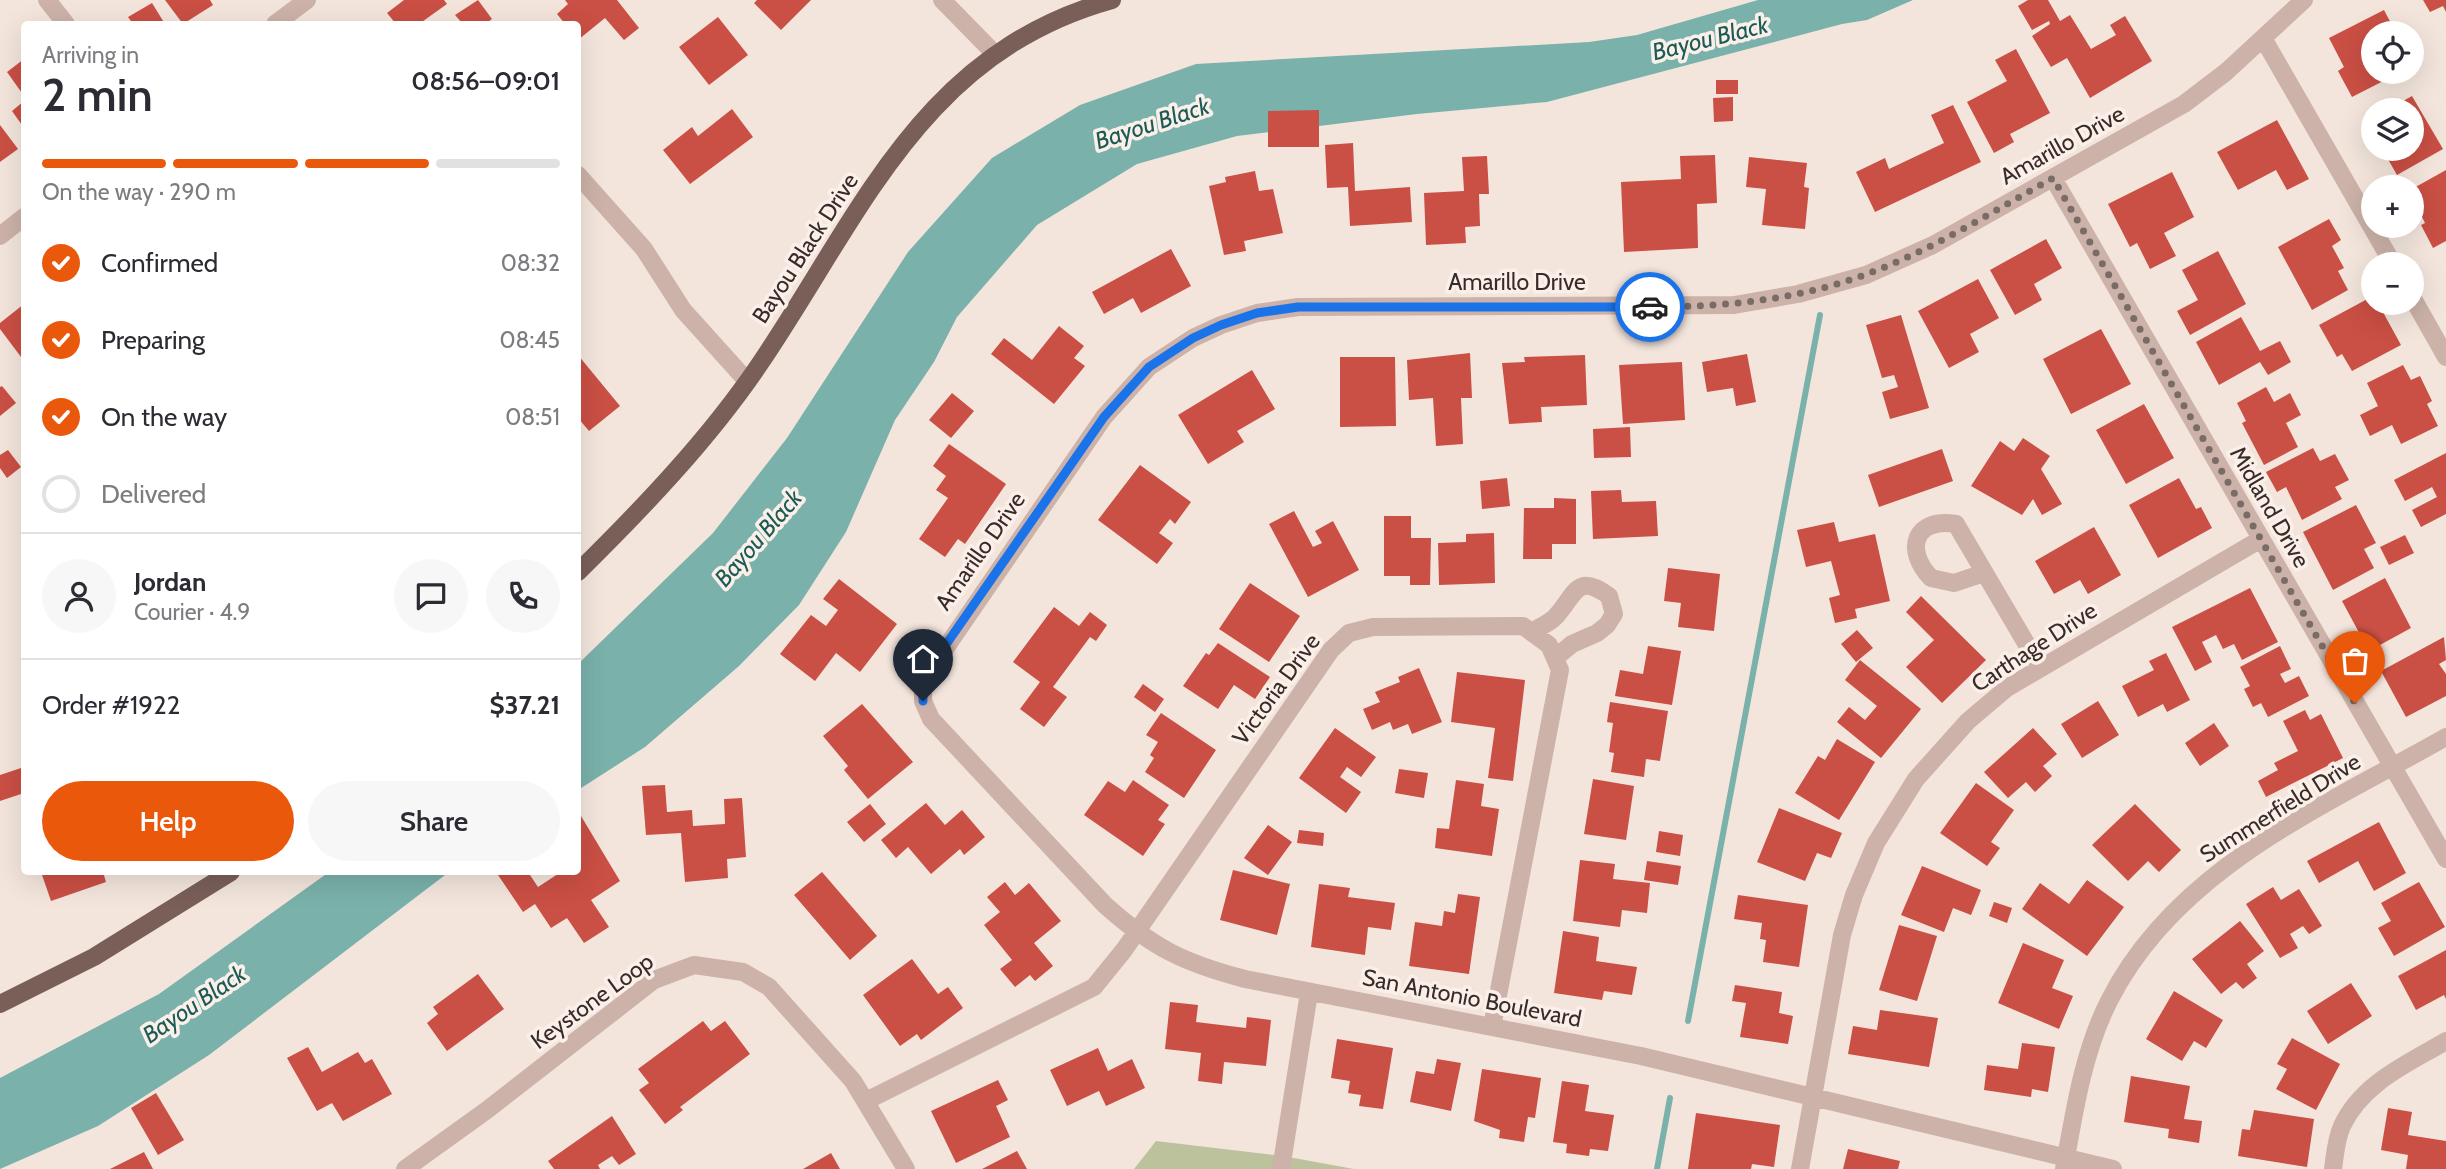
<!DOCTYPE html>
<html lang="en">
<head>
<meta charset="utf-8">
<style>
	:root { --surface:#fff; --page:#f7f7f7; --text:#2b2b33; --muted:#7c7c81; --line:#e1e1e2; --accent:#ea580c }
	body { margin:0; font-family:Cabin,sans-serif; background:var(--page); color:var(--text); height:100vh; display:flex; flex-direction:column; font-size:26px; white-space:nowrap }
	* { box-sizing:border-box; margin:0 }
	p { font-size:23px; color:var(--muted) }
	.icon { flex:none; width:38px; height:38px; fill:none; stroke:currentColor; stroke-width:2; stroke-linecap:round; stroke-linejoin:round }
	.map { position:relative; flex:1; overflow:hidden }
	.drawer { position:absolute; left:21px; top:21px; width:560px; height:854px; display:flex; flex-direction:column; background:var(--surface); border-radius:7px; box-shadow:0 7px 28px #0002 }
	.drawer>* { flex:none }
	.buttons { position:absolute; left:2361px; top:21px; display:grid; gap:14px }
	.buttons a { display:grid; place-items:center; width:63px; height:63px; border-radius:50%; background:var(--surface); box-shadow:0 7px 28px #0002; font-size:35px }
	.pin { position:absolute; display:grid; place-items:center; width:60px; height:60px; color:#fff; margin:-72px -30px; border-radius:50% 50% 50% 0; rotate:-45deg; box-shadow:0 0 7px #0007 }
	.pin .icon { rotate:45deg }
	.courier { position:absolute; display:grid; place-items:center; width:70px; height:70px; margin:-35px; border:5px solid #1a73e8; border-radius:50%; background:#fff; color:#222; box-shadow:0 2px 9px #0007 }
	.head em { font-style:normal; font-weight:600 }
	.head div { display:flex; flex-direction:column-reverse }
	.head { display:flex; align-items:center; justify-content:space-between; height:119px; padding:0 21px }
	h1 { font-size:46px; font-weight:600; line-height:52px }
	.bar { display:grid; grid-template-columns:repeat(4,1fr); gap:10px 7px; align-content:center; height:84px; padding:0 21px }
	.bar i { height:9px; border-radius:5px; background:var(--line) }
	.bar .active { background:var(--accent) }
	.bar p { grid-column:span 4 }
	.line { display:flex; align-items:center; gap:18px; padding:0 21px; border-top:2px solid var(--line) }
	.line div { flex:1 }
	.round { display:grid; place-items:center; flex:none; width:74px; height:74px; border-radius:37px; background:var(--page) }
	ol { padding:0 21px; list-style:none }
	li { display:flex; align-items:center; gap:21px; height:77px }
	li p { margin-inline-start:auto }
	li .icon { padding:7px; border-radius:50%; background:var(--accent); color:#fff; stroke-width:4 }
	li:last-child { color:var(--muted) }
	li i { width:38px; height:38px; border:4px solid var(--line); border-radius:50% }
	.cta { display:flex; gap:14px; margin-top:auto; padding:14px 21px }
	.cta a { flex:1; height:80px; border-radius:42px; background:var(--accent); color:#fff; font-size:28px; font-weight:600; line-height:80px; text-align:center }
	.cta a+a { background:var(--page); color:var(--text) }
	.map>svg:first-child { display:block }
	.green { fill:#bcc39c }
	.water { fill:#7ab1ab }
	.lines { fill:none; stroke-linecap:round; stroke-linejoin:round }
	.stream { stroke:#7ab1ab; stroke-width:6 }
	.building { fill:#ca4f44 }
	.minor { stroke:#ccb2a8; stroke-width:18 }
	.major { stroke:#7a5f59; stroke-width:18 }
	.done { stroke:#796c67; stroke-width:7; stroke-dasharray:0 12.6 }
	.route { stroke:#1a73e8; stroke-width:9 }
	.labels { text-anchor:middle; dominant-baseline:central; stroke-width:7; stroke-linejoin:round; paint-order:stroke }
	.street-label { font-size:23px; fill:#382b28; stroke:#faf0e9 }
	.water-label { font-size:24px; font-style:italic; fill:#1c5b55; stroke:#faf0e9 }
</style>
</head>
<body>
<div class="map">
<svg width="2446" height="1169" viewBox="0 0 2446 1169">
	<rect width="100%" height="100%" fill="#f3e5dc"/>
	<path class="green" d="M1156,1141l127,15 71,13h-220z"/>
	<path class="water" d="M1758,0h155l-46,20 -25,4 -295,78 -130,12 -180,22 -100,28 -100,61 -80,92 -23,45 -39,58 -49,112 -47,73 -60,61 -94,81 -67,43v-126l135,-131 74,-95 121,-186 84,-94 88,-53 116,-41 393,-22 48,-7z
		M329,872h120l-240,183 -111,71 -98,43v-91l159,-84z"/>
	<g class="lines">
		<path class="stream" d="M1688,1021l132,-706
			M1657,1169l13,-71"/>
	</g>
	<path class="building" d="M165,0h45l3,5 -30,19z
		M404,0h40l3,4 -28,20h-23l-9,-11z
		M478,0l14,19 -7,5h-22l-8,-9z
		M565,0h52l22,28 -15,12 -19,-22 -27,22v-16h-13l-8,-10 11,-10z
		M757,0h54l-30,30 -27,-27z
		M2028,0h20l12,21 10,-6 21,34 25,-14 -6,-10 15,-9 27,45 -62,37 -23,-40 -16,9 -19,-31 18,-12 -1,-3 -17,9 -14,-24z
		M2423,0h23v12l-3,-6 -13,6z
		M152,3l13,21h-32l-5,-7z
		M2384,10l11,21 -22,2v39h28l-49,25 -14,-26 6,-4 -15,-29z
		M718,17l30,38 -39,30 -30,-38z
		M2016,49l34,64 -40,21 4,8 -20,11 -27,-51 40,-21 -12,-21z
		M24,59v37l-17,-24z
		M1716,80h22v14h-22z
		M2412,96l31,53 -46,26 -12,-21 8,-5h19v-39h-25z
		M1733,97v24l-19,1 -1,-24z
		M24,101v27l-12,-17z
		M1953,105l28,57 -106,50 -19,-40 29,-14 4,11 55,-26 -13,-28z
		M732,109l21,28 -63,47 -27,-34 29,-23 6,9z
		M1319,110v37h-51v-36z
		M2277,120l32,59 -22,11 -11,-20 -38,20 -21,-38z
		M0,125l18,24 -18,13z
		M1353,143l2,48 55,-4 2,35 -62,4 -2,-39 -21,1 -2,-43z
		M1715,155l2,48 -20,1 1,44 -74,4 -3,-70 60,-3 -1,-23z
		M1487,156l2,38h-10l1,32 -15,1 1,16 -40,2 -2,-52 40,-2 -2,-34z
		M1749,157l58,6 -3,24 5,1 -4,41 -43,-4 4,-36 -20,-2z
		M2446,170v71l-13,7 -12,-23 4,-2 -13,-26v-8z
		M1255,171l4,20 14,-2 10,44 -39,8 2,10 -22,4 -15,-69 17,-4 -1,-5z
		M2172,172l22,45 -30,16 12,23 -26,13 -13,-26 -7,4 -22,-43z
		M2329,219l12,21 -9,6 12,22 -6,3 10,19 -36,20 -34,-63z
		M2046,239l16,29 -28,16 8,16 -27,15 -25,-45z
		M1171,249l20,37 -50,27 -8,-15 -29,16 -12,-22z
		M2218,251l28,53 -56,31 -13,-24 21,-11 -16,-30z
		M1978,279l21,39 -29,16 9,18 -30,16 -31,-57z
		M2373,296v7h5l23,42 -49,26 -10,-17 -5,3 -18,-32z
		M24,304v57l-24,-32v-6z
		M1901,315l28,93 -39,11 -8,-27 16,-5 -4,-12 -12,3 -16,-53z
		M2241,317l19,34 20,-10 11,21 -23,13 -8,-13 -41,23 -23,-43z
		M1059,326l25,20 -10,12 11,8 -31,38 -63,-50 13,-16 28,22z
		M2101,329l30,55 -60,30 -28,-55z
		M1470,353l2,45h-11l2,46 -27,2 -3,-48 -24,2 -2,-40z
		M1747,354l9,48 -20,4 -3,-18 -26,4 -5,-30z
		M578,355l42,51 -31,25 -11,-13z
		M1585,355l2,50 -46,2 1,15 -33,2 -7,-61 23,-1 -1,-5z
		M1340,357h55l1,69 -56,1z
		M1682,362l3,58 -62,4 -4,-59z
		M2403,365l8,15 9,-4 12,25 -5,3 11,22 -37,18 -9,-19 -22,11 -10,-21 18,-9 -11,-23z
		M1252,370l23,39 -38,22 7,11 -36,22 -30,-49z
		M2,386l14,17 -16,13v-29z
		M2266,387l8,15 16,-9 11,22 -15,8 12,24 -34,18 -22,-42 4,-2 -9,-18z
		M952,393l22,18 -23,27 -22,-18z
		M2144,404l30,54 -48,26 -30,-54z
		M1630,427l1,30 -37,1 -1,-29z
		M2023,438l27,18 -9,13 21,35 -20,11 -9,-16 -11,16 -51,-29 29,-45 14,10z
		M949,444l57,40 -41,60 -7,-5 -13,18 -26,-18 29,-41 -12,-8 10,-14 -13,-10z
		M2313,448l7,13 15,-7 14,26 -14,7 7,12 -40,21 -16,-33 -9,5 -11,-20z
		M1942,449l11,32 -74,26 -11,-32z
		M8,450l13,17 -14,11 -7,-10v-13z
		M2446,453v61l-25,13 -9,-17 25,-13 -5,-10 -27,14 -11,-21z
		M1140,465l51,37 -16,22 -5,-5 -11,14 14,10 -16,21 -59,-44z
		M1507,478l3,28 -28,3 -2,-28z
		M2179,478l17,31 5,-2 11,21 -54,30 -29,-53z
		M1621,490l1,12 34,-1 2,35 -65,3 -2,-48z
		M1554,498l22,1v45h-24v15h-29l1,-51h30z
		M2356,505l20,38 -12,6 10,19 -41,22 -30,-58z
		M1294,511l19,36 9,-4 -7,-12 18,-10 26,49 -51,27 -39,-73z
		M1384,516h27v22h20l-1,47h-20v-9h-26z
		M1834,522l5,20 36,-8 15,67 -35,8 2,9 -22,5 -6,-25 11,-3 -9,-34 -25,6 -9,-37z
		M2094,527l27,48 -33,19 -8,-14 -26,14 -19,-33z
		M1494,533l1,50 -56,2 -1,-42 28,-1v-8z
		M2405,535l9,18 -25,12 -9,-18z
		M1668,568l52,6 -6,57 -36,-4 3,-24 -17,-2z
		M2385,578l26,50 -42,23 -27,-50z
		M839,579l58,45 -37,48 -24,-19 -21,28 -35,-27 31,-39 15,11 12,-16 -15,-11z
		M1250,583l50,33 -31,46 -50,-33z
		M2250,588l28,54 -36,18 -8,-16 -11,5 -7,-14 -14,7 10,20 -17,9 -23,-44z
		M1921,596l65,64 -44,43 -36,-36 28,-27 -28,-28z
		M1054,607l25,19 11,-14 17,13 -11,16 -6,-4 -37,50 14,10 -23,30 -24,-18 20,-27 -27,-20z
		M1857,630l16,18 -17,14 -15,-18z
		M2444,637l2,23 -7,4 7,10v22l-40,21 -25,-46z
		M1218,643l52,34 -15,22 -21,-14 -16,24 -35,-23 23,-33 3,2z
		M1648,646l33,5 -9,54 -57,-9 5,-26 23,4z
		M2280,646l11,23 -11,5 5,9 14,-7 10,20 -41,21 -7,-14 -8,4 -9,-18 6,-3 -10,-19z
		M2166,653l24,47 -23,12 -4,-8 -25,13 -16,-31 32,-16 -5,-9z
		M1860,660l61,49 -40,49 -44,-36 12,-15 16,13 12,-14 -32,-26z
		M1419,668l23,54 -30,12 -4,-10 -15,6 -3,-8 -18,8 -9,-21 17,-7 -5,-10 25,-10 -2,-5z
		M1457,672l68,8 -12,101 -25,-3 7,-50 -44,-6z
		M1143,684l21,15 -9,13 -21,-15z
		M2098,701l21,34 -37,23 -21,-34z
		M1610,702l58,9 -8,50 -14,-2 -2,18 -33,-5 3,-19 -5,-1 4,-29 -6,-1z
		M862,704l51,58 -45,37 -24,-29 4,-4 -25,-30z
		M2305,710l5,10 11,-6 22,44 -77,39 -8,-16 20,-11 -4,-7 24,-12 -15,-30z
		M1161,713l55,37 -32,48 -39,-26 9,-14 -4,-3 8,-13 -12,-7z
		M2214,723l15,23 -29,20 -15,-23z
		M1335,728l41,29 -15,20 -14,-10 -7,10 21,15 -15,21 -47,-35z
		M2033,728l24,26 -14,12 9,10 -17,16 -9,-10 -18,16 -24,-26z
		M1837,739l38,23 -36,58 -44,-27 23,-37 7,4z
		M24,767v26l-24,8v-26z
		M1399,769l29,4 -4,25 -29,-5z
		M1593,779l41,7 -8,54 -42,-6z
		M1133,780l36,25 -11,15 7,4 -22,32 -59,-41 24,-34 17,11z
		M1456,780l28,4 -3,22 18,3 -7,47 -57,-8 2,-20 12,1z
		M1976,783l38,27 -23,32 9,6 -13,18 -47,-33z
		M665,785l2,27 25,-2 1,16 32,-2 -1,-25 18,-1 4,59 -19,2 1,19 -43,4 -4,-49 -35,2 -4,-49z
		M926,803l19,22 17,-15 23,27 -21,18 -4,-6 -29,25 -23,-27 -12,11 -15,-18z
		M870,804l16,20 -22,18 -17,-20z
		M2135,804l46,46 -22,22 -11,-11 -20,20 -36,-36z
		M1779,808l63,25 -11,25 -14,-5 -12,28 -48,-19z
		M578,811l42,70 -29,19 18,27 -25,16 -17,-25 -16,10 -16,-24 -12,8 -27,-40h32l10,15 23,-15h17z
		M2379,822l27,51 -32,18 -16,-30 -39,22 -12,-22z
		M1268,825l24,17 -24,33 -24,-17z
		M1299,830l25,3 -1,13 -26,-3z
		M1659,831l24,4 -3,21 -24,-4z
		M1580,860l35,4 -2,15 37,4 -3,30 -25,-3 -2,17 -47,-6z
		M1647,861l34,5 -3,19 -34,-5z
		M1922,866l59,24 -10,25 -18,-7 -9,24 -43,-17z
		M1233,870l57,14 -13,51 -57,-15z
		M41,872h62l3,10 -55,19z
		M822,872l55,64 -27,24 -56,-65z
		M2087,880l37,27 -37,49 -65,-47 18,-26 29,21z
		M1005,882l10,13 14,-12 32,38 -27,22 19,23 -18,15 -5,-6 -15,12 -15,-18 12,-9 -28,-35 16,-13 -13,-15z
		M2419,882l26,45 -51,29 -16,-28 13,-7 -10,-18z
		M1319,884l31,4 -2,9 47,6 -4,27 -23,-3 -3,28 -54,-8z
		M2273,887l8,13 18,-11 23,37 -13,8 -6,-8 -13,8 8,14 -18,10 -34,-54z
		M1458,894l22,3 -11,77 -60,-8 6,-44 27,4 2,-15 11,2z
		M1738,895l70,10 -9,62 -36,-5 3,-22 -6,-1 2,-16 -28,-4z
		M1994,902l18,6 -5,15 -18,-7z
		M2240,921l24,30 -17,13 10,14 -14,11 -7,-7 -15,12 -29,-35z
		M1899,925l38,11 -20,65 -38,-11z
		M1563,931l36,6 -3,24 41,6 -5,28 -28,-4 -2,9 -48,-7z
		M2023,943l41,17 -12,28 21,8 -14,33 -61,-26z
		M2446,950v49l-2,-4 -28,15 -18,-34z
		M912,959l26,35 10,-7 15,21 -42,32 -4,-6 -17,12 -37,-51z
		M478,974l26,35 -57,42 -20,-28 11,-9 -5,-7z
		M2351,983l21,33 -44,28 -21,-33z
		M1735,985l47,7 -3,21 14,3 -5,28 -48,-7 6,-34 -14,-2z
		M2174,991l49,29 -17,28 -12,-7 -12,20 -36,-22z
		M1170,1002l28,3 -2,17 50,6 1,-11 24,3 -5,46 -42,-4 -2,22 -24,-3 3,-28 -36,-4z
		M1880,1010l58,8 -9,49 -81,-13 5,-28 24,4z
		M703,1021l8,10 14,-10 25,33 -70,53 3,3 -18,14 -26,-34 10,-7 -11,-14z
		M2292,1038l48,26 -24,46 -40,-21 11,-20 -10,-5z
		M1337,1039l56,9 -10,61 -24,-3 2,-11 -13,-2 2,-12 -19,-3z
		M2022,1043l33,4 -7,45 -16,-3 -1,8 -47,-7 3,-25 31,4z
		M308,1047l14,25 36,-20 7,11 7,-4 20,35 -49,27 -11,-18 -15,8 -30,-53z
		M1098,1048l10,23 24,-12 13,29 -39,18 -7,-15 -32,15 -17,-36z
		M1437,1059l24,4 -10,48 -41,-9 6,-31 18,3z
		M1482,1069l59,9 -6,40 -7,-1 -4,25 -25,-4 1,-8 -26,-9z
		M2131,1076l59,10 -6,33 18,2 -3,22 -31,-5 1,-9 -45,-7z
		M998,1080l10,20 -12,6 14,31 -54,26 -25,-52z
		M1562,1081l27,4 -4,26 29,4 -6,36 -18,-2 -1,7 -23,-3 1,-9 -14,-2z
		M156,1093l28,47 -26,15 -27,-47z
		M2388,1108l24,4 -4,23 38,6v28h-40l2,-14 -27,-5z
		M2254,1110l60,9 -7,48 -69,-11 4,-27 8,1z
		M1696,1113l84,12 -6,42 -22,-3 -1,5h-63z
		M612,1116l24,38 -17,11 -7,-9 -14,9 2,4h-46l-6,-8z
		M1848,1149l52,12 -2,8h-55z
		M1017,1151l10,18h-45z
		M144,1152l9,17h-43z
		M831,1153l9,16h-37z"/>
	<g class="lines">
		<path class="minor" d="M47,0l19,24
			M942,0l52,53
			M275,24l32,-24
			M2263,38l130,226
			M578,175l66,74 39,61 64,71
			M2053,178l393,681
			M0,236l24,-19
			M2412,297l34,60
			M1984,573l-30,10 -23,-5c-27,-28 -17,-61 25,-54l84,143
			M1534,631c7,-5 18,-9 23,-16 19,-22 20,-42 52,-19l5,18 -7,11 -10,8 -25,11 -17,14
			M866,1101l228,-114 30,-37 207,-300 18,-17 24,-6 150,-1 26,19 11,25 -68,357
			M405,1169l82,-59 167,-130 40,-15 49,7 26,15 84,94 53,88
			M1281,1169l28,-176
			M1800,1169l42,-234 12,-40 22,-52 40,-64 52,-58 39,-33 254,-149
			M2064,1169c10,-56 19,-117 45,-168 67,-133 214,-194 337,-264
			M2113,1169l-472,-113 -396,-77c-61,-16 -92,-31 -140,-74l-174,-186 -8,-18v-20l181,-264 45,-50 44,-29 28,-13 36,-12 41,-6 436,-2 64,-11 68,-19 67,-30 251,-141 42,-32 78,-72
			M2333,1169c2,-14 3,-30 9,-43 20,-43 65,-62 104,-85"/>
		<path class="major" d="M578,572c64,-63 130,-132 181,-207 102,-150 162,-312 353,-365
			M0,1004l94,-47 137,-85"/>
	</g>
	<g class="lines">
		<path class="done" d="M1650,307c74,0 147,-7 217,-33 65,-24 125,-62 186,-96l302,525"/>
		<path class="route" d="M923,701v-20l6,-12 175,-252 45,-50 44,-29 28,-13 36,-12 41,-6h352"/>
	</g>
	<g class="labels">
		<g class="street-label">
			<text transform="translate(2062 145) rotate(-29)">Amarillo Drive</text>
			<text transform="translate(805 248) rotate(-57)">Bayou Black Drive</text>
			<text x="1517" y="282">Amarillo Drive</text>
			<text transform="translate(2270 507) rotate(60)">Midland Drive</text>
			<text transform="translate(980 551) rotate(-55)">Amarillo Drive</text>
			<text transform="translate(2034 647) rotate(-33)">Carthage Drive</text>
			<text transform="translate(1276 689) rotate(-54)">Victoria Drive</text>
			<text transform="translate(2280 808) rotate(-32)">Summerfield Drive</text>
			<text transform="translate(1472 998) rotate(11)">San Antonio Boulevard</text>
			<text transform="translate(592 1001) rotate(-36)">Keystone Loop</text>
		</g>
		<g class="water-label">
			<text transform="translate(1710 38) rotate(-14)">Bayou Black</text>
			<text transform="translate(1152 123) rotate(-18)">Bayou Black</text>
			<text transform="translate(758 538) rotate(-49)">Bayou Black</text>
			<text transform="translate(194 1004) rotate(-34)">Bayou Black</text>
		</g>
	</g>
</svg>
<div class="buttons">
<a><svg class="icon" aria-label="locate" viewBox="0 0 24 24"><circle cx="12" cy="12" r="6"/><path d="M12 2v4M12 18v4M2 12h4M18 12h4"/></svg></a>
<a><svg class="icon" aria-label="layers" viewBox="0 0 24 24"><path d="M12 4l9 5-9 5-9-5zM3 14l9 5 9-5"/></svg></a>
<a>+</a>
<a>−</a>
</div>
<div class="pin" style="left:2355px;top:703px;background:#ea580c"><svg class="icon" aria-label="bag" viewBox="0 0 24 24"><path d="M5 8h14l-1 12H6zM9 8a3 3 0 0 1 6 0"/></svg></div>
<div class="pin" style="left:923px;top:701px;background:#1f2937"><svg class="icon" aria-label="home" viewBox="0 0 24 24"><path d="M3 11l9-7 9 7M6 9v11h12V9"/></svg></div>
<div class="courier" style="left:1650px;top:307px"><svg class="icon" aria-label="car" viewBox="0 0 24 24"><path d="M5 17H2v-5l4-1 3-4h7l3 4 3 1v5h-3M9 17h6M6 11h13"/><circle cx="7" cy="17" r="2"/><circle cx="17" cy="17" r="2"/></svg></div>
<section class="drawer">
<div class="head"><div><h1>2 min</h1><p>Arriving in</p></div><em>08:56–09:01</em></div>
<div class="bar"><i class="active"></i><i class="active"></i><i class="active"></i><i></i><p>On the way · 290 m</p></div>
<ol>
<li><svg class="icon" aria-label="check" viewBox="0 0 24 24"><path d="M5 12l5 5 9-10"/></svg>Confirmed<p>08:32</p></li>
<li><svg class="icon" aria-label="check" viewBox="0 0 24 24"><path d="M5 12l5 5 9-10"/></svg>Preparing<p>08:45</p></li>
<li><svg class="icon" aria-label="check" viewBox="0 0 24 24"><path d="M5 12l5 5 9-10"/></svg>On the way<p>08:51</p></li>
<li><i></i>Delivered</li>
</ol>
<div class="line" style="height:126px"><a class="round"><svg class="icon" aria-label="person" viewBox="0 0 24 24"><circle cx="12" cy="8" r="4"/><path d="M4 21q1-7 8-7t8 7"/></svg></a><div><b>Jordan</b><p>Courier · 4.9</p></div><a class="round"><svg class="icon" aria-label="chat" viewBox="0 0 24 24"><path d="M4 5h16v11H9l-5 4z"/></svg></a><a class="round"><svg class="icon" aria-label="phone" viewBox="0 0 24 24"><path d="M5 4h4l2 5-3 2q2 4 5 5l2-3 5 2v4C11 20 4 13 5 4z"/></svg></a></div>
<div class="line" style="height:91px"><div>Order #1922</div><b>$37.21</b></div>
<div class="cta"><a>Help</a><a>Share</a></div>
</section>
</div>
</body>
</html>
